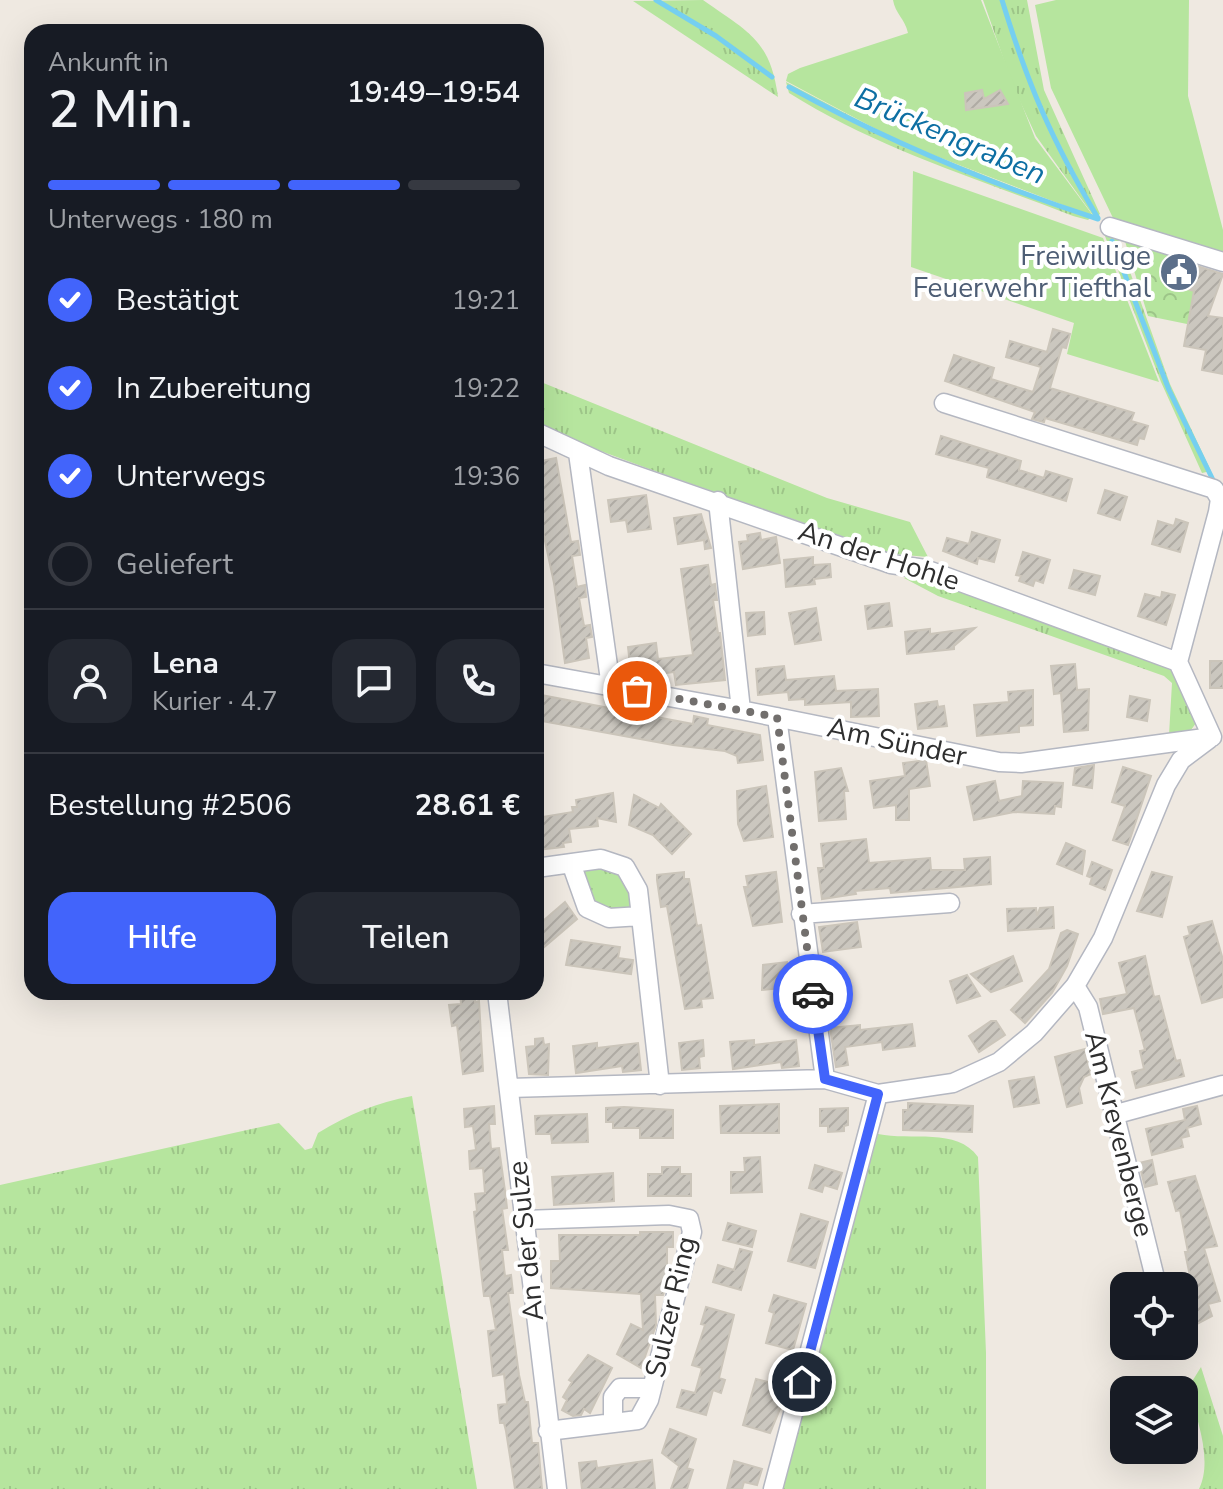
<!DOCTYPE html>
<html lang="de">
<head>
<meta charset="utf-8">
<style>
	:root { --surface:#171b24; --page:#242831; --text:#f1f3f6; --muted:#9ea1a6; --line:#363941; --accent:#4264fb }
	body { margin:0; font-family:"Nunito Sans",sans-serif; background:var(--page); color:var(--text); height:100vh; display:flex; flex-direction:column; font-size:30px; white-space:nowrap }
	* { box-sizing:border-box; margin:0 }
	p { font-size:26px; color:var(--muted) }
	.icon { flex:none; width:44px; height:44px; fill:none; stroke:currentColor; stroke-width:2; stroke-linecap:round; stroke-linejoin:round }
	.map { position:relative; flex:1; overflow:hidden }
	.drawer { position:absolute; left:24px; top:24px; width:520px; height:976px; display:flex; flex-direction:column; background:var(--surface); border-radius:24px; box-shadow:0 8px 32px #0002 }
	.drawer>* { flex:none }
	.tools { position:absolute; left:1110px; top:1272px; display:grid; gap:16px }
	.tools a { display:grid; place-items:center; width:88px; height:88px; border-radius:16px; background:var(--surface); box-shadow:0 8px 32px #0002; font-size:40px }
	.pin { position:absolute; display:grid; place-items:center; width:68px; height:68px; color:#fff; margin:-34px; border:4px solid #fff; border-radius:50%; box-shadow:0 2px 8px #0007 }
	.courier { position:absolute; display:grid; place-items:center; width:80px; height:80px; margin:-40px; border:6px solid #4264fb; border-radius:50%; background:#fff; color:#222; box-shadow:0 2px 10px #0007 }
	.head em { font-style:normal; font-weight:600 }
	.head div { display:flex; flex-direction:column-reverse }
	.head { display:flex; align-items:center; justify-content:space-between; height:136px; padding:0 24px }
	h1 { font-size:52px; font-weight:600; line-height:60px }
	.bar { display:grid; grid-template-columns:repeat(4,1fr); gap:12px 8px; align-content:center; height:96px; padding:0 24px }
	.bar i { height:10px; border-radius:6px; background:var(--line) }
	.bar .on { background:var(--accent) }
	.bar p { grid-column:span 4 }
	.line { display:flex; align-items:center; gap:20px; padding:0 24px; border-top:2px solid var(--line) }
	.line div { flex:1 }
	.round { display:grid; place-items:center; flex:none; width:84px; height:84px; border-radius:24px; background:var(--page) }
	ol { padding:0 24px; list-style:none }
	li { display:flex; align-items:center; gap:24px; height:88px }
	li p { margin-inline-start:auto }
	li .icon { padding:8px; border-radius:50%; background:var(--accent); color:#fff; stroke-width:4 }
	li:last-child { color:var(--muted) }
	li i { width:44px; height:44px; border:4px solid var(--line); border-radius:50% }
	.action { display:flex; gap:16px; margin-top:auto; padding:16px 24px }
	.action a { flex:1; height:92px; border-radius:24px; background:var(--accent); color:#fff; font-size:32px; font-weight:600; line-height:92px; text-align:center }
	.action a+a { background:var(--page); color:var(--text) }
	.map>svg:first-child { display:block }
	.grass { fill:url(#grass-tufts) }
	.park { fill:url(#park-crowns) }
	.garden { fill:#b6e59e }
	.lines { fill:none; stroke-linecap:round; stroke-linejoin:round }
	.stream { stroke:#75cff0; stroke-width:5 }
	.building { fill:url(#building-hatch); stroke:#cbc5ba; stroke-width:2 }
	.minor-casing { stroke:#b4b7c1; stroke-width:21 }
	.minor { stroke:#fff; stroke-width:18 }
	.done { stroke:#726f6d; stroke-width:8; stroke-dasharray:0 14.4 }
	.route { stroke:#4264fb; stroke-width:10 }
	.labels { text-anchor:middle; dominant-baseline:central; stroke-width:8; stroke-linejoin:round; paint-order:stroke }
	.service-label { font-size:28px; fill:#4e5e75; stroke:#fff; text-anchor:end }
	.street-label { font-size:28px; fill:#2e2e2e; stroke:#fff }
	.water-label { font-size:30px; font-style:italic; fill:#0d6fa3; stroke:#fff }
</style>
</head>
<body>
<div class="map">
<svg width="1223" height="1489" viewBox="0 0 1223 1489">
	<defs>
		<pattern id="grass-tufts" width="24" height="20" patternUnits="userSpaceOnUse" patternTransform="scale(2)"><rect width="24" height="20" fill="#b6e59e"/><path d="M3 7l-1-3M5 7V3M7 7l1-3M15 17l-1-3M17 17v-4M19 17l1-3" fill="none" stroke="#9dc588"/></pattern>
		<pattern id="park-crowns" width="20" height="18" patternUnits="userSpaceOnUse" patternTransform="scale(2)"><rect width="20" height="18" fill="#b6e59e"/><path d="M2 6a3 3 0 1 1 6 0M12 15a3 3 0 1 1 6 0" fill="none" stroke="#9dc588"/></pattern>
		<pattern id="building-hatch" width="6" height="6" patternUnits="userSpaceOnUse" patternTransform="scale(2)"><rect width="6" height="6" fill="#cbc7bf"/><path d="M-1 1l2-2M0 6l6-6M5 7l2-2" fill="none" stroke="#afaba4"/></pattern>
	</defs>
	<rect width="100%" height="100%" fill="#efe9e1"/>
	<path class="grass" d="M703,0c45,32 67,39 75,97l-145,-96z
		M983,0h44l17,90 56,124 -5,4 -59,-82 -23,-50z
		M786,82l116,61 189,74 -3,3 -15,-4c-97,-38 -195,-67 -284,-123z
		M1103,231l15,7 52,146 41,87 -9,2 -41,-91z
		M536,380l291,118 83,24 18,35 -35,-3c-119,-42 -242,-82 -357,-128z
		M914,572l262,93 20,58 -10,14 -17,-2 3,-52 -8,-7 -226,-80 -34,-18z
		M609,867c21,6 21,24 22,43l-18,3 -19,-6 -15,-39z
		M412,1096l65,393h-477v-304l279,-62 26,27 7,-2 6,-15c31,-19 58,-30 94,-37z
		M878,1134c33,7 79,-7 100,23l8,196v136h-206z
		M1201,1367l22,69v53h-24c14,-28 -2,-71 -11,-101z"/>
	<path class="park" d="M1124,238l48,17 -10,26 37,12 -12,31 -39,-8z"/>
	<path class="garden" d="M893,0h88l54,138 59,79 -192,-74 -116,-62 2,-7 12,-6 108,-35c-3,-14 -13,-20 -15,-33z
		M1056,0h133l-1,96 35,134v23l-110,-35 -62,-130 -16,-83z
		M913,171l190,67 56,144 -92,-28 7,-31 -163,-56z"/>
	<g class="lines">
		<path class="stream" d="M656,0l60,36 56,41
			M1002,0c26,85 50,141 96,218
			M789,87c100,55 201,97 309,132
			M1112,241l57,149 45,92"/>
	</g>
	<path class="building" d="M982,90l2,9 16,-9 8,14 -42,6 -1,-17z
		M1171,258l52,16 -15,42 15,2v56l-21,-4 4,-20 -22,-4 10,-55 -32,-10z
		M1053,329l17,5 -4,14 -4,-1 -12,41 84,25 -3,8 17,5 -4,13 -5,-1 -2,7 -92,-27 -1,4 -12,-3 3,-7 -90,-31 9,-26 40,13 -3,11 42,13 8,-25 -35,-10 4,-16 37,11z
		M941,436l80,25 -2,9 25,8 2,-7 26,8 -6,22 -79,-24 2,-9 -53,-14z
		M556,458l15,84 7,-1 2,14 -8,1 5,31 8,-2 1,12 -7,1 5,28 6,-1 2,12 -6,1 3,20 -24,5 -11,-80 -18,-84v-37z
		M1105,490l22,7 -7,23 -22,-7z
		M646,495l5,34 -23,3 -2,-12 -15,2 -3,-22z
		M701,514l10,34 -6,1 -1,-9 -26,4 -4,-26z
		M1176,519l12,4 -8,29 -28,-8 6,-23 16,5z
		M972,532l28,8 -6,22 -16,-4 -1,6 -34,-13 4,-13 22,6z
		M760,533l1,7 15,-3 4,26 -37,6 -4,-27 9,-1 -1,-6z
		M1023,552l27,8 -7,23 -8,-3 -2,6 -14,-5 2,-5 -5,-1z
		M813,557v8l17,-1 1,13 -17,2 1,5 -29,3 -2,-27z
		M708,565l3,20 4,-1 2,16h-4l5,33h2l5,47 -49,5 -2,-13 -16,2 -1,-4 -26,3 -3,-26 28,-4 2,16 35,-4 -12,-86z
		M1074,570l26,6 -5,19 -26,-7z
		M1162,592l13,3 -9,30 -28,-9 7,-22 16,4z
		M889,603l3,23 -24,3 -3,-23z
		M816,608l5,32 -26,4 -6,-31z
		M764,612l1,22 -17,2 -2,-23z
		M975,628l-21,18v3l-47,5 -2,-22 25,-3v5z
		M1210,661h13v27h-13z
		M1075,664l2,26 12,-1 -1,41 -24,2 -3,-39 -7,1 -3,-28z
		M784,666l2,14 48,-4 2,15 42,-2 1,27 -28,1v-15l-46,3v-6l-16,1 -1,-8 -30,3 -2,-26z
		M1033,690v35l-14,1v6l-42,4 -3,-31 35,-3 -1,-10z
		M536,694l157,30 1,-8 14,3 -1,6 53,10 3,25 -25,3 -1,-7 -12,-5 -52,-6 -137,-25z
		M1130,696l20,4 -3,21 -20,-4z
		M937,701l1,6 6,-1 3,20 -29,3 -3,-25z
		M926,760l4,26 -21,3v31h-13v-15l-22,3 -4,-27 35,-5 -2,-13z
		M1094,765l-2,23 -19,-3 2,-17z
		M1123,767l28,9 -23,69 -15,-5 12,-34 -13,-4z
		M841,768l7,23h-4l2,28 -27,2 -4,-49z
		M995,781l4,20 23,-5 1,-15 40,2 -2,24 -6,-1 -1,8 -40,-2 -40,8 -7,-33z
		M766,786l7,51 -29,4 -6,-17 -1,-33z
		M613,793l3,29 -19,-4 1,8 -29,3 2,13 -8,1 1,4 -26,3 -2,-32 37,-6 -1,-5h5l-1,-7z
		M634,795l25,13 2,-4 30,30 -19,20 -19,-19 -24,-10z
		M866,839l3,24 61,-5 1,12h34l-1,-11 26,-2 1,27 -100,9 -1,-5 -35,3 1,3 -34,5 -4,-31h6l-3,-24z
		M1066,843l19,8 -3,23 -25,-10z
		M1092,862l20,8 -7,20 -15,-6 2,-6 -5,-2z
		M684,872v7h5l8,47 4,-1 12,73 -12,1 1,8 -17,2 -18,-103 -6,1 -4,-27v-5z
		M776,872l6,50 -29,4 -9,-39h4l-2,-11z
		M1152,872l20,5 -10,40 -25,-6z
		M565,902l12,17 -41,35v-27z
		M1053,907l1,21 -46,3 -1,-22 29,-1 1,8 3,-8z
		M1212,921l11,39v37l-21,6 -18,-66 6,-2 -2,-8z
		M857,922l4,25 -38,5 -4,-25z
		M1067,930l11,4 -11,32 -15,27 -27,30 -14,-13 38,-41 12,-36z
		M571,940l49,7 -2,11 15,2 -2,14 -65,-9z
		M1013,956l9,25 -31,11 -20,-18z
		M1145,956l9,41 5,-1 17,65 4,-1 4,16 -48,12 -4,-16 12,-3 -4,-18 5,-1 -11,-42 -31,6 -3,-15 27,-5 -8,-31z
		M787,962l3,25 -28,3 1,-25z
		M967,975l13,21 -23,7 -7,-22z
		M460,992h14l1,10 4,-1 4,70 -20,3 -6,-49 -5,1 -3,-21 12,-1z
		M991,1021h5l9,14 -26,17 -10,-16z
		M912,1024l3,22 -32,4 -1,-8 -37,5 3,18 -12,2 -6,-39 30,-3v5z
		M543,1038l1,7 5,-1 -1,31 -19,-1 -3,-27 9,-1v-7z
		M703,1040l1,16 -5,1 1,11 -18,2 -3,-27z
		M754,1040v5l42,-5 3,26 -17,2 -1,-6 -48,7 -3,-27z
		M597,1043v5l41,-5 3,27 -18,2 -1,-6 -46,7 -3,-27z
		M1085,1049l6,25 -7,3 -5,11 3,15 -15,4 -12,-50z
		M1034,1077l5,26 -25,4 -5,-26z
		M908,1103l65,3 -1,26 -69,-2v-20h5z
		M779,1104v29h-58l-1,-27z
		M494,1106l1,18h-6l2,25 8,-1 6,43 2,17 -5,1 6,41h-6l3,26 6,-1 2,18h-5l11,82 6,27h3l4,41h6l4,46h-27l-9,-58 -2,-8h-4l-2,-18 9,-1 -3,-30 -11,2 -5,-45 8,-1 -6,-34h-6l-10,-84 3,-1 -2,-17 10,-1 -2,-25 -13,1 -1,-18 7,-1 -3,-24 -8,1 -1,-18z
		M1197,1106l4,18 -14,4 2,8 -8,2 2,9 -31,8 -6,-26 39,-9 -2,-11z
		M624,1107l49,3v28h-33v-10h-27v-6h-7v-14z
		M848,1108v17l-4,1v5l-16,1v-6h-8v-17z
		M587,1114l1,28 -36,1 -1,-9h-15l-1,-18z
		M760,1157l2,35 -31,1v-21h14l-1,-14z
		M1152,1160l5,24 -12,3 -6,-24z
		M815,1165l27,8 -5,16 -13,-4 -2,7 -13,-4z
		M662,1167h18v7h11v22h-43v-22h14z
		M613,1173l1,28 -60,4 -2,-28z
		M1195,1176l22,70 -13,2 16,53 -12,3 4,12 -17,9 -13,-42 9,-2 -6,-29h3l-8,-42 -4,1 -8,-29z
		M801,1214l27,8 -13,46 -27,-7z
		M728,1223l28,8 -4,16 -29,-7z
		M640,1232h33v15h-6v34l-4,14h-8l1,30 -15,43 -24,-14 14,-30 12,6 -2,-36 -90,-6v-27h9l-1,-26h81z
		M740,1249l12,3 -11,38 -28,-8 5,-17 16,5z
		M774,1295l32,9 -13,46 -27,-7 8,-30 -5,-2z
		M706,1307l28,8 -15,63 6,2 -4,13 -8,-3 -7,25 -29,-8 5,-17 13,3 7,-25 -10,-3 13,-40 -4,-1z
		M588,1355l24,13 -22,45 -6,-4 -3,6 -8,1 -11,-6 5,-10 -4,-3 9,-15 -3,-2z
		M756,1379l28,7 -5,17 3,1 -12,29 -27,-8z
		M670,1429l26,10 -9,29 6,2 -6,19h-16l8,-23 -17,-13z
		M652,1460l3,29h-73l-3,-26 17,-2 1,7z
		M734,1461l28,8 -5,16 -13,-3 -2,7h-15z"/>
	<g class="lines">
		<g class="minor-casing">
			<path id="minor" d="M1110,227l113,35
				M536,432l73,34 282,98 34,5 253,93
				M578,453l33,234
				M718,501l23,209
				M536,673l205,37 258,52 22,1 191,-26 -34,-75 40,-150 2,-13 -6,-10 -270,-86
				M777,717l48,362
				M571,863l16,45 22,10 32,-2
				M536,868l65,-9 24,8 13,23 22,195
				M801,914l149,-11
				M1075,986l13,21 69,279
				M497,992l60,497
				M509,1088l316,-9 53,15 75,-11 46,-21 35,-29 41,-47 28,-48 63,-153 15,-25 28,-21
				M1113,1115l110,-30
				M524,1220l145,-5 20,4 3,13 -43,168 -11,20 -90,11
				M613,1423v-26l7,-9h32
				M773,1489l105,-395"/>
		</g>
		<use href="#minor" class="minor"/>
	</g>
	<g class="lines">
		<path class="done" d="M637,691l140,26 36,277"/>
		<path class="route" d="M802,1382l76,-288 -53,-15 -12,-85"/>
	</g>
	<defs>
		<g id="civic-disc" transform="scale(2)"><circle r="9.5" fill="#5c6f8a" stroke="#fff"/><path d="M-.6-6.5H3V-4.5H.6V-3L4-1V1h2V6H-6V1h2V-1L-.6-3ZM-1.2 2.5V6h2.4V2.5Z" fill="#fff"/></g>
	</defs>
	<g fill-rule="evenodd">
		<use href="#civic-disc" x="1179" y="272"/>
	</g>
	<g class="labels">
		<g class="service-label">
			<text x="1151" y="256">Freiwillige<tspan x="1151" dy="32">Feuerwehr Tiefthal</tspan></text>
		</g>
		<g class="street-label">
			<text transform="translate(879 556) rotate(18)">An der Hohle</text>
			<text transform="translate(897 742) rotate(12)">Am Sünder</text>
			<text transform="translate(1119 1134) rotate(76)">Am Kreyenberge</text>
			<text transform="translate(526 1241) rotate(-96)">An der Sulze</text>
			<text transform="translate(671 1307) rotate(-77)">Sulzer Ring</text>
		</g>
		<g class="water-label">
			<text transform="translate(950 136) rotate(23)">Brückengraben</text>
		</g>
	</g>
</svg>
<div class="tools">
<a><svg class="icon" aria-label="locate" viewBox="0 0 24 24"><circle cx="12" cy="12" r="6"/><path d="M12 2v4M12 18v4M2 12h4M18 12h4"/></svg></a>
<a><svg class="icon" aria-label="layers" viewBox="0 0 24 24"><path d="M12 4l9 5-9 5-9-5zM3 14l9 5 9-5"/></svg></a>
</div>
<div class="pin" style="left:637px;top:691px;background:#ea580c"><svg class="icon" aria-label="bag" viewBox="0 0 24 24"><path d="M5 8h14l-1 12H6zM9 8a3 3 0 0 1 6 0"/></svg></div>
<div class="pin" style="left:802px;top:1382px;background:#1f2937"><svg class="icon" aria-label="home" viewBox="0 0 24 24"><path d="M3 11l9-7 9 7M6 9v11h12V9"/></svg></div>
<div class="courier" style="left:813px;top:994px"><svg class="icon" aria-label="car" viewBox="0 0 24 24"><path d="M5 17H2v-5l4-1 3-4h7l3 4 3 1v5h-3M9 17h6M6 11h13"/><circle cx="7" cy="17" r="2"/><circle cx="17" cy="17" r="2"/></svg></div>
<section class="drawer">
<div class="head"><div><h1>2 Min.</h1><p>Ankunft in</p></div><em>19:49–19:54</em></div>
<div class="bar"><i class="on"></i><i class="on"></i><i class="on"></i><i></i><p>Unterwegs · 180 m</p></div>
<ol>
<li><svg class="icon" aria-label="check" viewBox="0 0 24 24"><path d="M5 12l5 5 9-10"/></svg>Bestätigt<p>19:21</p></li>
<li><svg class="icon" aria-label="check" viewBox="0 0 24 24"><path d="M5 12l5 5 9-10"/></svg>In Zubereitung<p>19:22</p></li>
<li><svg class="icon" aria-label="check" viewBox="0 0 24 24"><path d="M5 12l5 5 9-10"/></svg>Unterwegs<p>19:36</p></li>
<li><i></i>Geliefert</li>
</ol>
<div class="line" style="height:144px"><a class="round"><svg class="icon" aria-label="person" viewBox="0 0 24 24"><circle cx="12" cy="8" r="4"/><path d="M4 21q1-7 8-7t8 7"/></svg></a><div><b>Lena</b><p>Kurier · 4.7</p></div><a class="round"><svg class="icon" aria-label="chat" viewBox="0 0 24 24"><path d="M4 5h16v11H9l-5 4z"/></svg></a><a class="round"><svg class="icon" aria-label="phone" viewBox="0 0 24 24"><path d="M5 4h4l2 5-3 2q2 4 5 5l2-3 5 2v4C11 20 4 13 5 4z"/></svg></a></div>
<div class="line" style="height:104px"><div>Bestellung #2506</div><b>28.61 €</b></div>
<div class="action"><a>Hilfe</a><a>Teilen</a></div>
</section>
</div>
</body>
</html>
